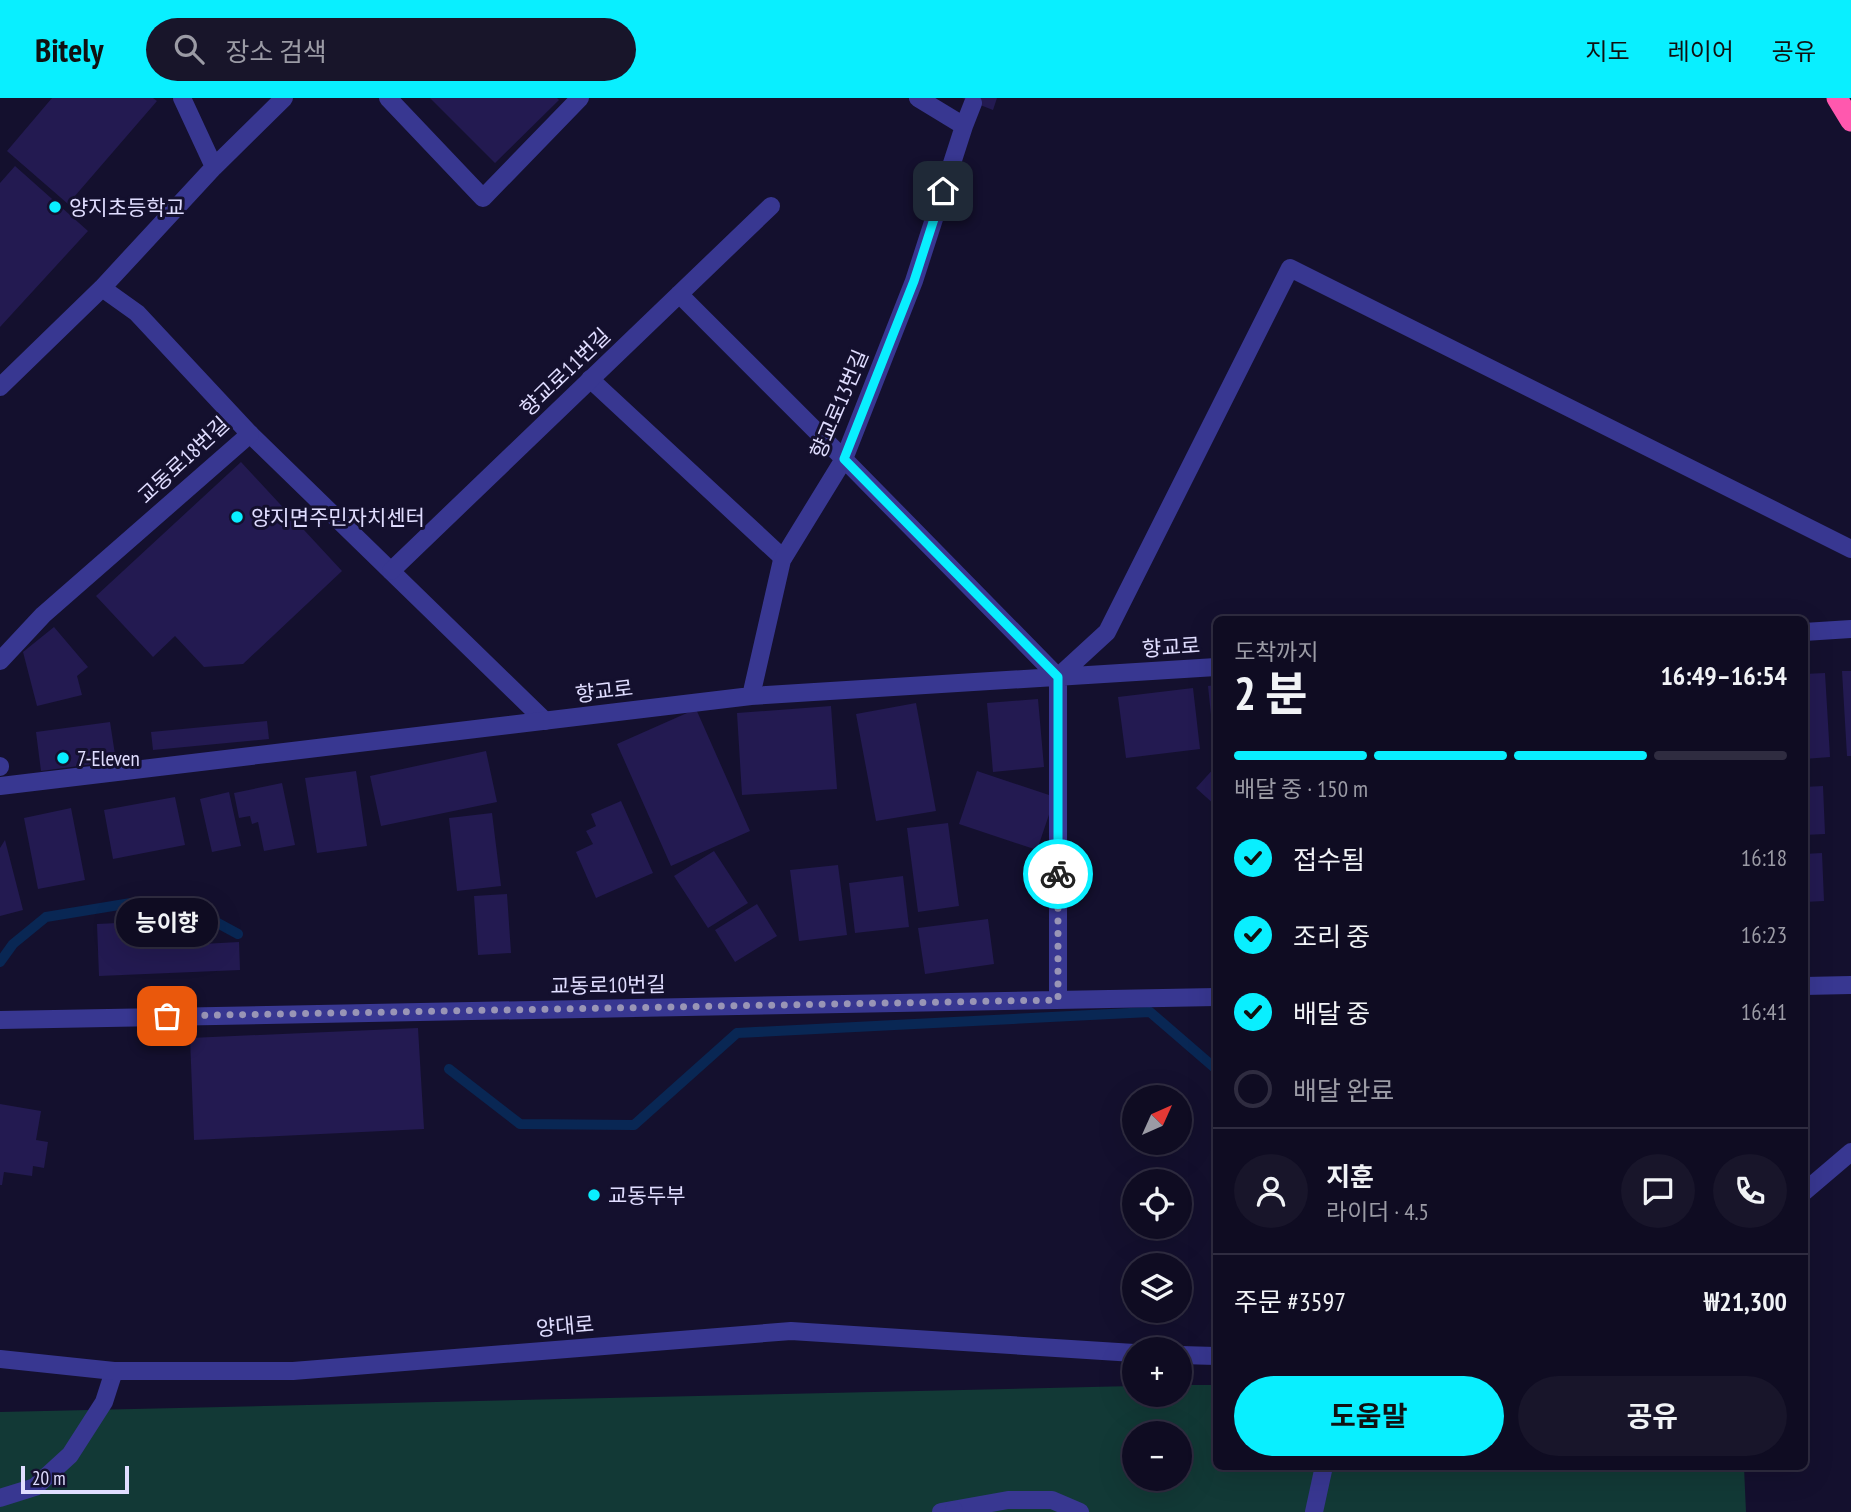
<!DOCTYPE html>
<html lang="ko">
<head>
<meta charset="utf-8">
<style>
	:root { --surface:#0f0c22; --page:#18152a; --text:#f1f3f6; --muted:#9b9ba5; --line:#2f2c40; --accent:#09efff }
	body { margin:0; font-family:"PT Sans Narrow","Noto Sans KR",sans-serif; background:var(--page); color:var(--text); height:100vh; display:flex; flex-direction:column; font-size:26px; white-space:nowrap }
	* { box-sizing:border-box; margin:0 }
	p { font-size:23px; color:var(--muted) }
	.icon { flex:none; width:38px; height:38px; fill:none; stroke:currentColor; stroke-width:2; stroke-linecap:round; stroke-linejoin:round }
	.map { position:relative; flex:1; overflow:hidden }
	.sheet { position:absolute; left:1213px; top:518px; width:595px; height:854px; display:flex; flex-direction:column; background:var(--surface); border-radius:10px; box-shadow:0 7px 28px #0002,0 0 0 2px var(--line) }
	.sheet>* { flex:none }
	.needle { width:46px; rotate:45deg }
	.buttons { position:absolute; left:1122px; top:987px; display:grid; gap:14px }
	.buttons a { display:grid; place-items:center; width:70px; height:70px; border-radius:50%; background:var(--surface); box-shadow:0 7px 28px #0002,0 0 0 2px var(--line); font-size:35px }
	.scale { position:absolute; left:21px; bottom:18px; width:108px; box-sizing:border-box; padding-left:7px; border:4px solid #e0ddff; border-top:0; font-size:19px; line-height:24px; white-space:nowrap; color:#e0ddff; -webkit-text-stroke:5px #14102e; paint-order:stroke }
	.pin { position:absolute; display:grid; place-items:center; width:60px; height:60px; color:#fff; margin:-30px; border-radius:14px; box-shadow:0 4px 10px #0006 }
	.courier { position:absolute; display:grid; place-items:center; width:70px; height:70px; margin:-35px; border:5px solid #09efff; border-radius:50%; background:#fff; color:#222; box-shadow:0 2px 9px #0007 }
	.bubble { position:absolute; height:49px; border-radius:24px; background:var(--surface); box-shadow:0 7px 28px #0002,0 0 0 2px var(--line); font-size:23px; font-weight:700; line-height:49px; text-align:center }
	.head em { font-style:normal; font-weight:700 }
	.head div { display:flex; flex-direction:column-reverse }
	.head { display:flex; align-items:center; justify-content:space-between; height:119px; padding:0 21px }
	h1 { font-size:46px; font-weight:700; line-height:52px }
	.bar { display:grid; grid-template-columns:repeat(4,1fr); gap:10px 7px; align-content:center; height:84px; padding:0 21px }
	.bar i { height:9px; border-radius:5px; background:var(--line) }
	.bar .current { background:var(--accent) }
	.bar p { grid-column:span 4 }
	.line { display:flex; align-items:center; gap:18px; padding:0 21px; border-top:2px solid var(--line) }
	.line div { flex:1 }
	.round { display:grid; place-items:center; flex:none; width:74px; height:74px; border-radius:37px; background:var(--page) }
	ol { padding:0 21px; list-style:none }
	li { display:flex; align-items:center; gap:21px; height:77px }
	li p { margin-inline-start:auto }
	li .icon { padding:7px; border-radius:50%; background:var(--accent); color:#111; stroke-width:4 }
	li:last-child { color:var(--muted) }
	li i { width:38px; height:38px; border:4px solid var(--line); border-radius:50% }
	.primary-button { display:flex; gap:14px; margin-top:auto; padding:14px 21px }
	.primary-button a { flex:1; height:80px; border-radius:42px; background:var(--accent); color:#111; font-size:28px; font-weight:700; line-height:80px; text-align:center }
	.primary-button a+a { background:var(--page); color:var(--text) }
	header { display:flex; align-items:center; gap:42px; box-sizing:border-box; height:98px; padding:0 35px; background:var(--accent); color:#111 }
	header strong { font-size:33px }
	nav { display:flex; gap:38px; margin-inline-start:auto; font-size:24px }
	.search { width:490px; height:63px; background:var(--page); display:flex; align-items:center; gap:18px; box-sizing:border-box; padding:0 24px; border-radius:38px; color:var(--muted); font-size:26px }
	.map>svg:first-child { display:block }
	.green { fill:#123936; fill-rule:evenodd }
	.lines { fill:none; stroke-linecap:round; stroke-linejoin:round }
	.stream { stroke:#092754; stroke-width:10 }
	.building { fill:#231a51 }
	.service { stroke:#383791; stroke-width:18 }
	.pedestrian { stroke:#383791; stroke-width:18 }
	.minor { stroke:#383791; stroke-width:18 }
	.tertiary { stroke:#383791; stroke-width:18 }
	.motorway { stroke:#ff58ae; stroke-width:21 }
	.done { stroke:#9995b6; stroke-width:7; stroke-dasharray:0 12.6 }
	.route { stroke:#09efff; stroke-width:9 }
	.poi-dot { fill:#09efff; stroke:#14102e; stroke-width:2.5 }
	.labels { text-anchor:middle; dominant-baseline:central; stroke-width:6; stroke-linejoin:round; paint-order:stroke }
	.poi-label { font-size:21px; fill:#e0ddff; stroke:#14102e; text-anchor:start }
	.street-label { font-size:21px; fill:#e0ddff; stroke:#14102e }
</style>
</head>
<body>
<header>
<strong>Bitely</strong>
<div class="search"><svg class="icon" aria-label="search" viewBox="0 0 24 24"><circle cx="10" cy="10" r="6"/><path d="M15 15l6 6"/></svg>장소 검색</div>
<nav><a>지도</a><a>레이어</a><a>공유</a></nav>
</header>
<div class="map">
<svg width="1851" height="1414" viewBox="0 0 1851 1414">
	<rect width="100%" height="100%" fill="#14102e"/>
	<path class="green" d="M1180,1287h36v81l528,1 2,45h-1746v-100l1134,-26v9h46zM1134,1335h46v46h-46z"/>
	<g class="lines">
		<path class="stream" d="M0,864l13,-18 33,-27 85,-14 70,11 37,20
			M449,971l71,55 114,1 103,-92 413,-21 66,57"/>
	</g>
	<path class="building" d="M52,0h101l4,3 -89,103 -61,-53z
		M430,0h127l2,2 -64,63z
		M962,0h35l-4,12z
		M15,68l73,65 -88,96v-144z
		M241,364l101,109 -99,93 -39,3 -29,-31 -22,21 -57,-61z
		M54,529l34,40 -11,9 5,19 -45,11 -14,-54z
		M1842,573h9v85h-4z
		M1825,575l5,84 -26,2v-85z
		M1216,587v59h-2l-6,-58z
		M1193,590l7,61 -74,9 -8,-61z
		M1038,601l6,68 -51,5 -6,-69z
		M916,605l20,108 -60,10 -20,-107z
		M831,608l6,83 -95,6 -5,-82z
		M696,611l54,122 -79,35 -54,-122z
		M267,623l2,18 -116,11 -2,-18z
		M110,624l6,39 -75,10 -5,-39z
		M486,653l11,51 -116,24 -11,-50z
		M1216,668v40l-20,-18z
		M356,673l11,75 -50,7 -12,-75z
		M977,673l78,26 -18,53 -78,-26z
		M282,685l13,62 -31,6 -6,-29 -6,2 -2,-8 -11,2 -5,-25z
		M1823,688l2,48 -21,1v-48z
		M229,694l12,54 -29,6 -12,-53z
		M175,699l10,48 -72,14 -9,-49z
		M621,703l32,72 -57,25 -20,-46 17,-8 -7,-13 10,-5 -5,-12z
		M71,710l14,72 -47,9 -14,-71z
		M492,715l9,73 -44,5 -8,-73z
		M948,725l11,83 -41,6 -11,-84z
		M5,742l18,70 -23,6v-68z
		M714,753l34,52 -40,25 -34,-52z
		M1822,755l2,48 -20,1v-48z
		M838,767l9,70 -48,6 -9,-71z
		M903,778l6,51 -54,6 -6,-50z
		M507,796l4,59 -33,2 -4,-59z
		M757,806l20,32 -42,26 -20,-32z
		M201,821l1,25 37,-2 1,28 -141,6 -2,-52z
		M988,821l6,45 -69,10 -7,-46z
		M418,930l6,101 -230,11 -4,-102z
		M0,1006l41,7 -5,29 12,2 -4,26 -11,-2 -1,10 -28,-4 -2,13h-2z"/>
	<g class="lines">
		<path class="service" d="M388,0l95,100 97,-100
			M590,281l193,179
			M250,336l295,287
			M0,1400l35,-11 35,-32 34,-53 10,-31
			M941,1414l67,-12h44l28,12
			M1314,1414l10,-46"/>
		<path class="pedestrian" d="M954,1412v2"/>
		<path class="minor" d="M918,0l46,28
			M214,69l70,-69
			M679,196l165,165 214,218v323
			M0,289l102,-99 112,-121 -32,-69
			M391,473l380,-365
			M1804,534l47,-3
			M0,563l43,-46 207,-181 -113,-121 -35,-25
			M1058,579l49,-45 183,-364 561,281
			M751,598l31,-136 62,-101 70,-178 50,-155 9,-23
			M0,668v1
			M0,688l751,-90 465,-29
			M1804,888l47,-1
			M0,922l1216,-23"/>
		<path class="tertiary" d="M1804,1094l47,-40
			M1180,1257l36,1
			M0,1261l114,12h179l498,-40 343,22"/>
		<path class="motorway" d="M1837,0l14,23"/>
	</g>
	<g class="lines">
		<path class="done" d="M167,918l891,-16v-126"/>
		<path class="route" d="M943,93l-29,90 -70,178 214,218v197"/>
	</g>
	<g class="poi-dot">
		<circle cx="55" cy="109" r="7"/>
		<circle cx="237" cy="419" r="7"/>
		<circle cx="63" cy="660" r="7"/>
		<circle cx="594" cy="1097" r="7"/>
	</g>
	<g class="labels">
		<g class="poi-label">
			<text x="69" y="109">양지초등학교</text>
			<text x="251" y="419">양지면주민자치센터</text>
			<text x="77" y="660">7-Eleven</text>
			<text x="608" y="1097">교동두부</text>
		</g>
		<g class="street-label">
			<text transform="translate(565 274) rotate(-44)">향교로11번길</text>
			<text transform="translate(839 306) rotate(-67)">향교로13번길</text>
			<text transform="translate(183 362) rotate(-43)">교동로18번길</text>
			<text transform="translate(1171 549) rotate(-4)">향교로</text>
			<text transform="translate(604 593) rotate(-7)">향교로</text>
			<text transform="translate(608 887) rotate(-1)">교동로10번길</text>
			<text transform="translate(565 1228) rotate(-5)">양대로</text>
		</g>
	</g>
</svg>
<div class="buttons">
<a><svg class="needle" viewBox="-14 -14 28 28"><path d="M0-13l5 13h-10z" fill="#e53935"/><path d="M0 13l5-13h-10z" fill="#9b9ba5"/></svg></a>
<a><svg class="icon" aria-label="locate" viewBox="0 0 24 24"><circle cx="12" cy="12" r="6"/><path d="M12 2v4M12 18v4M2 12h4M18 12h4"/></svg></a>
<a><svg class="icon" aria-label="layers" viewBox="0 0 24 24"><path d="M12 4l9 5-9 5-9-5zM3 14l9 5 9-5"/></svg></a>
<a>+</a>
<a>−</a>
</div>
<div class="scale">20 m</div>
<div class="pin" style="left:167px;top:918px;background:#ea580c"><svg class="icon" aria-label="bag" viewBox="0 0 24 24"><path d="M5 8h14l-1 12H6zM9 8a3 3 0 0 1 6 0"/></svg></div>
<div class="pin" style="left:943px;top:93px;background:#1f2937"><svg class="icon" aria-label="home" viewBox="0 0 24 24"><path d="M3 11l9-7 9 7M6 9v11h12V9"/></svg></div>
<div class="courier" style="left:1058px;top:776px"><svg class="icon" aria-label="bike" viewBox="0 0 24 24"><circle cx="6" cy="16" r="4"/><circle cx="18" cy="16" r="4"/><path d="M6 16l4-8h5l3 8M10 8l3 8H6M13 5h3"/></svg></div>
<div class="bubble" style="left:116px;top:800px;width:102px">능이향</div>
<section class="sheet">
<div class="head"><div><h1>2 분</h1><p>도착까지</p></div><em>16:49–16:54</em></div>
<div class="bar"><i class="current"></i><i class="current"></i><i class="current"></i><i></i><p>배달 중 · 150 m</p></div>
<ol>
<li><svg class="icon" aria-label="check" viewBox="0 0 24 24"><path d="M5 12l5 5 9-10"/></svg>접수됨<p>16:18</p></li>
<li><svg class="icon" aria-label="check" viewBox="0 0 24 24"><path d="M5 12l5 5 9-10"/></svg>조리 중<p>16:23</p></li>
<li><svg class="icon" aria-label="check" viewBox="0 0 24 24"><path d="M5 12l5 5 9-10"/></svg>배달 중<p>16:41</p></li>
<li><i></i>배달 완료</li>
</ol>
<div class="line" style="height:126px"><a class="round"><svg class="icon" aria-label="person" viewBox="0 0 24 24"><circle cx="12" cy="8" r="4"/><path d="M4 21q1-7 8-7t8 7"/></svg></a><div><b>지훈</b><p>라이더 · 4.5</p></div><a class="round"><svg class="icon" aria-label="chat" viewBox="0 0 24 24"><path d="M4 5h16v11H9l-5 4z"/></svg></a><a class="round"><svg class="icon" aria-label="phone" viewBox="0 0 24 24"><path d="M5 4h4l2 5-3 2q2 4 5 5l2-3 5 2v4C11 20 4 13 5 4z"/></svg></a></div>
<div class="line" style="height:91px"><div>주문 #3597</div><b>₩21,300</b></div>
<div class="primary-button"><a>도움말</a><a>공유</a></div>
</section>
</div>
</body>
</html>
